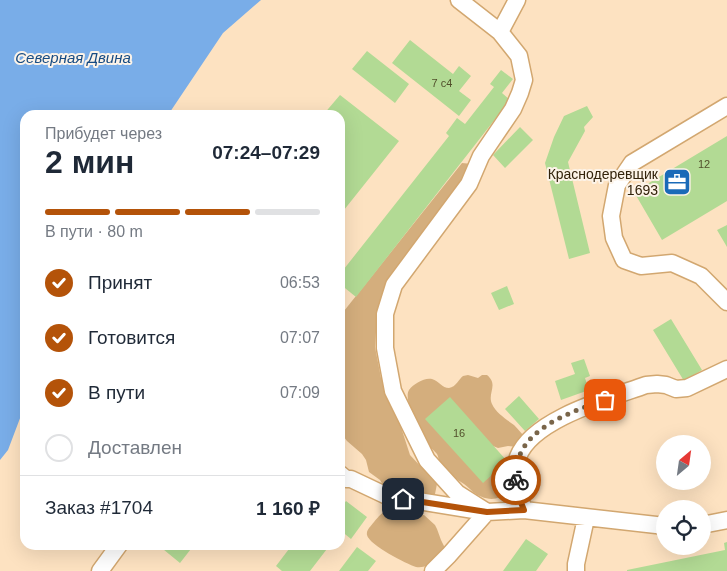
<!DOCTYPE html>
<html lang="ru">
<head>
<meta charset="utf-8">
<style>
	:root { --surface:#fff; --page:#f2f2f3; --text:#1f2937; --muted:#747a83; --line:#e0e1e3; --accent:#b45309 }
	body { margin:0; font-family:Arial,sans-serif; background:var(--page); color:var(--text); height:100vh; display:flex; flex-direction:column; font-size:19px; white-space:nowrap }
	* { box-sizing:border-box; margin:0 }
	p { font-size:16px; color:var(--muted) }
	.icon { flex:none; width:28px; height:28px; fill:none; stroke:currentColor; stroke-width:2; stroke-linecap:round; stroke-linejoin:round }
	.map { position:relative; flex:1; overflow:hidden }
	.panel { position:absolute; left:20px; top:110px; width:325px; height:440px; display:flex; flex-direction:column; background:var(--surface); border-radius:15px; box-shadow:0 5px 20px #0002 }
	.panel>* { flex:none }
	.needle { width:32px; rotate:29deg }
	.controls { position:absolute; left:656px; top:435px; display:grid; gap:10px }
	.controls a { display:grid; place-items:center; width:55px; height:55px; border-radius:50%; background:var(--surface); box-shadow:0 5px 20px #0002; font-size:25px }
	.pin { position:absolute; display:grid; place-items:center; width:42px; height:42px; color:#fff; margin:-21px; border-radius:10px; box-shadow:0 2px 8px #0006 }
	.courier { position:absolute; display:grid; place-items:center; width:50px; height:50px; margin:-25px; border:4px solid #b45309; border-radius:50%; background:#fff; color:#222; box-shadow:0 1px 6px #0007 }
	.headline em { font-style:normal; font-weight:700 }
	.headline div { display:flex; flex-direction:column-reverse }
	.headline { display:flex; align-items:center; justify-content:space-between; height:85px; padding:0 25px }
	h1 { font-size:32px; font-weight:700; line-height:38px }
	.bar { display:grid; grid-template-columns:repeat(4,1fr); gap:8px 5px; align-content:center; height:60px; padding:0 25px }
	.bar i { height:6px; border-radius:4px; background:var(--line) }
	.bar .current { background:var(--accent) }
	.bar p { grid-column:span 4 }
	.line { display:flex; align-items:center; gap:12px; padding:0 25px; border-top:1px solid var(--line) }
	.line div { flex:1 }
	ol { padding:0 25px; list-style:none }
	li { display:flex; align-items:center; gap:15px; height:55px }
	li p { margin-inline-start:auto }
	li .icon { padding:5px; border-radius:50%; background:var(--accent); color:#fff; stroke-width:4 }
	li:last-child { color:var(--muted) }
	li i { width:28px; height:28px; border:2px solid var(--line); border-radius:50% }
	.map>svg:first-child { display:block }
	.green { fill:#d4ae7d }
	.water { fill:#79ade8 }
	.building { fill:#b2da94 }
	.lines { fill:none; stroke-linecap:round; stroke-linejoin:round }
	.minor-casing { stroke:#d2a770; stroke-width:19 }
	.minor { stroke:#fff; stroke-width:16 }
	.done { stroke:#79654a; stroke-width:5; stroke-dasharray:0 9 }
	.route { stroke:#b45309; stroke-width:6 }
	.labels { text-anchor:middle; dominant-baseline:central; stroke-width:4; stroke-linejoin:round; paint-order:stroke }
	.number-label { font-size:11px; fill:#52502c }
	.poi-label { font-size:14px; fill:#32220a; stroke:#fcf3e8; text-anchor:end }
	.water-label { font-size:15px; font-style:italic; fill:#174b82; stroke:#fcf3e8 }
</style>
</head>
<body>
<div class="map">
<svg width="727" height="571" viewBox="0 0 727 571">
	<rect width="100%" height="100%" fill="#fde2c1"/>
	<path class="green" d="M462,163l10,1 -94,161 -2,7 -1,15 6,31 9,15 20,62 27,29 -2,10c-7,3 -25,1 -32,-2 -8,-2 -12,-6 -20,-7l-3,-5 -11,-8 -3,-12 -4,-6 -15,-13 -7,-9v-116z
		M468,375l10,3 4,-3h5c12,10 0,18 5,29 4,9 14,15 22,21 4,4 7,8 11,12l-7,10 -10,-1 -10,2 -5,-2 -10,36 24,-21c4,10 3,19 -1,29 -7,14 -24,9 -33,2 -3,-3 -6,-6 -9,-8 -7,-5 -15,-9 -21,-16 -4,-4 -4,-10 -6,-14 -4,-5 -10,-9 -13,-14 -5,-10 -21,-41 -15,-50 4,-6 16,-13 23,-11 7,2 10,9 17,9 7,-1 10,-9 14,-12z
		M389,510l22,5h13l11,10 2,4 4,11 5,10c-8,9 -17,19 -30,17 -9,-3 -47,-22 -49,-32 -1,-5 4,-9 7,-13 5,-6 8,-10 15,-12z"/>
	<path class="water" d="M0,0h261l-38,33 -55,82h-143v290l-17,45 -8,10z"/>
	<path class="building" d="M410,40l43,34 6,-8 12,10 -12,15 12,9 -12,16 -67,-53z
		M367,51l42,33 -14,19 -43,-34z
		M501,70l12,9 -11,14 8,7 -154,197 -16,-13v-10l109,-138 -3,-3 11,-15 8,6 29,-37 -4,-3z
		M340,95l59,46 -59,74v-100h-17z
		M587,106l6,11 -9,10 1,4 -17,31 22,91 -21,6 -24,-96 9,-26 10,-21z
		M520,127l13,13 -28,28 -12,-13z
		M727,136v65l-65,39 -28,-48z
		M727,225v22l-10,-17z
		M507,286l7,18 -15,6 -8,-17z
		M671,319l31,51 -18,11 -31,-51z
		M584,359l6,17 -5,2 4,12 -28,10 -6,-19 20,-7 -4,-11z
		M519,396l20,23 -14,12 -20,-22z
		M450,397l57,64 -24,22 -58,-64z
		M346,501l21,16 -16,22 -11,-9v-21z
		M526,539l22,15 -12,17h-33z
		M727,542v29h-100v-1l98,-20 -1,-7z
		M158,545h36l-14,18z
		M292,545h38l-20,26h-28l-6,-5z
		M357,547l19,14 -8,10h-29z"/>
	<g class="lines">
		<g class="minor-casing">
			<path id="minor" d="M459,0l41,32 19,24 5,24 -4,13 -7,16 -32,47 -12,28 -75,101 -9,29v34l8,43 34,69 30,33 30,19
				M500,32l17,-32
				M727,106l-95,57 -15,22 -6,31 3,22 10,22 17,6 31,-3 29,13 26,26
				M340,474l6,5h5l36,17 93,15
				M524,510c-6,-17 -13,-35 -6,-53 14,-38 92,-59 128,-72l11,-1 9,1 10,4 11,-1 40,-19
				M702,525l25,-5
				M100,571l19,-26
				M433,571l16,-16 38,-43 37,-2 141,16
				M576,571v-7l10,-46"/>
		</g>
		<use href="#minor" class="minor"/>
	</g>
	<g class="lines">
		<path class="done" d="M516,480c-4,-49 52,-67 89,-80"/>
		<path class="route" d="M403,499l84,13 37,-2 -8,-20v-10"/>
	</g>
	<defs>
		<g id="office-square" transform="scale(1.4375)"><rect x="-9" y="-9" width="18" height="18" rx="4" fill="#1a6ab8" stroke="#fcf3e8"/><path d="M-6-3h4V-5.5h4V-3h4V5H-6ZM-1-4.5V-3h2v-1.5ZM-6 0V1H6V0Z" fill="#fff"/></g>
	</defs>
	<g fill-rule="evenodd">
		<use href="#office-square" x="677" y="182"/>
	</g>
	<g class="labels">
		<g class="number-label">
			<text x="442" y="83">7 с4</text>
			<text x="704" y="164">12</text>
			<text x="459" y="433">16</text>
		</g>
		<g class="poi-label">
			<text x="658" y="174">Краснодеревщик<tspan x="658" dy="16">1693</tspan></text>
		</g>
		<g class="water-label">
			<text x="73" y="57">Северная Двина</text>
		</g>
	</g>
</svg>
<div class="controls">
<a><svg class="needle" viewBox="-14 -14 28 28"><path d="M0-13l5 13h-10z" fill="#e53935"/><path d="M0 13l5-13h-10z" fill="#747a83"/></svg></a>
<a><svg class="icon" aria-label="locate" viewBox="0 0 24 24"><circle cx="12" cy="12" r="6"/><path d="M12 2v4M12 18v4M2 12h4M18 12h4"/></svg></a>
</div>
<div class="pin" style="left:605px;top:400px;background:#ea580c"><svg class="icon" aria-label="bag" viewBox="0 0 24 24"><path d="M5 8h14l-1 12H6zM9 8a3 3 0 0 1 6 0"/></svg></div>
<div class="pin" style="left:403px;top:499px;background:#1f2937"><svg class="icon" aria-label="home" viewBox="0 0 24 24"><path d="M3 11l9-7 9 7M6 9v11h12V9"/></svg></div>
<div class="courier" style="left:516px;top:480px"><svg class="icon" aria-label="bike" viewBox="0 0 24 24"><circle cx="6" cy="16" r="4"/><circle cx="18" cy="16" r="4"/><path d="M6 16l4-8h5l3 8M10 8l3 8H6M13 5h3"/></svg></div>
<section class="panel">
<div class="headline"><div><h1>2 мин</h1><p>Прибудет через</p></div><em>07:24–07:29</em></div>
<div class="bar"><i class="current"></i><i class="current"></i><i class="current"></i><i></i><p>В пути · 80 m</p></div>
<ol>
<li><svg class="icon" aria-label="check" viewBox="0 0 24 24"><path d="M5 12l5 5 9-10"/></svg>Принят<p>06:53</p></li>
<li><svg class="icon" aria-label="check" viewBox="0 0 24 24"><path d="M5 12l5 5 9-10"/></svg>Готовится<p>07:07</p></li>
<li><svg class="icon" aria-label="check" viewBox="0 0 24 24"><path d="M5 12l5 5 9-10"/></svg>В пути<p>07:09</p></li>
<li><i></i>Доставлен</li>
</ol>
<div class="line" style="height:65px"><div>Заказ #1704</div><b>1 160 ₽</b></div>
</section>
</div>
</body>
</html>
